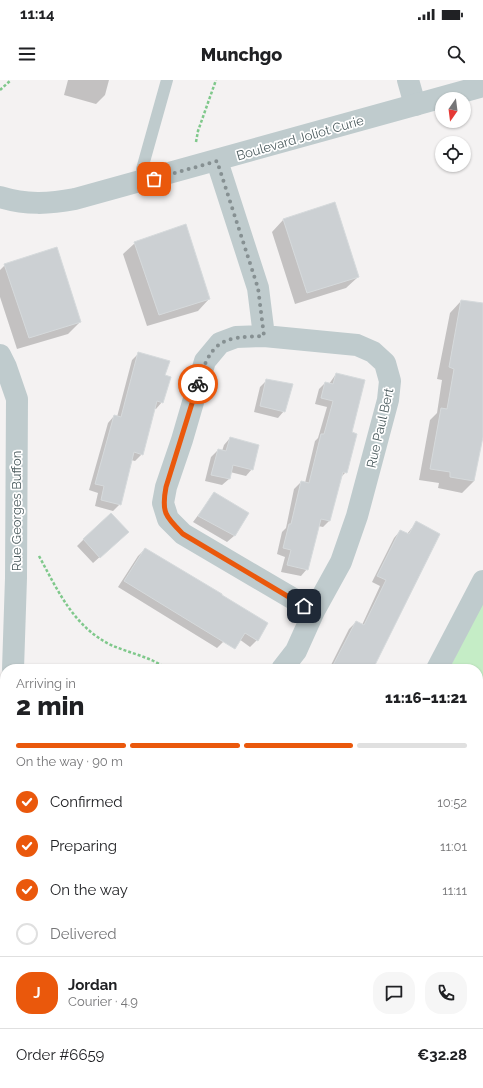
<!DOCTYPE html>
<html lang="en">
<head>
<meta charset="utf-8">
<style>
	:root { --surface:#fff; --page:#f6f6f6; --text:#202124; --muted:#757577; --line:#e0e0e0; --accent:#ea580c }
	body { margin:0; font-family:Raleway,sans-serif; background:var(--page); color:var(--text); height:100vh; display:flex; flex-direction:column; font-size:15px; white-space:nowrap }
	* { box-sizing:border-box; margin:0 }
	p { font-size:13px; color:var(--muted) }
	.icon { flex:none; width:22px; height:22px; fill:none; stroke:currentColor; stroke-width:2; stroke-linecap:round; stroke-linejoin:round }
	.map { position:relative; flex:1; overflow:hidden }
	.sheet { position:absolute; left:0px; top:584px; width:483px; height:424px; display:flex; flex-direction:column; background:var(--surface); border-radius:16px 16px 0 0; box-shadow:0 1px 3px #0004 }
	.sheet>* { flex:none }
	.needle { width:26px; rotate:194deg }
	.tools { position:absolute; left:435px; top:12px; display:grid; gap:8px }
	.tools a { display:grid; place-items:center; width:36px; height:36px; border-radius:50%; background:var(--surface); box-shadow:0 1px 3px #0004; font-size:20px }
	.pin { position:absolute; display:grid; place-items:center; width:34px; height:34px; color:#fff; margin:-17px; border-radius:8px; box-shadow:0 2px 6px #0006 }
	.courier { position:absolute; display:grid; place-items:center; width:40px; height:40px; margin:-20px; border:3px solid #ea580c; border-radius:50%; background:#fff; color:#222; box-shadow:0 1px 5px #0007 }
	.summary em { font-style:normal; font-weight:800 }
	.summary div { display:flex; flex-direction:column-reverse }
	.summary { display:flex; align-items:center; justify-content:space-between; height:68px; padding:0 16px }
	h1 { font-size:26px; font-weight:800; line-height:30px }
	.bar { display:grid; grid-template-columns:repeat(4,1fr); gap:6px 4px; align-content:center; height:48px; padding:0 16px }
	.bar i { height:5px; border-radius:3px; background:var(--line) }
	.bar .selected { background:var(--accent) }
	.bar p { grid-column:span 4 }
	.line { display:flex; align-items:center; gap:10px; padding:0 16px; border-top:1px solid var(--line) }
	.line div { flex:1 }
	.round { display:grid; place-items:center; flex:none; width:42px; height:42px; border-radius:16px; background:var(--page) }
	ol { padding:0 16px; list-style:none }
	li { display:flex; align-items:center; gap:12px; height:44px }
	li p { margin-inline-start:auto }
	li .icon { padding:4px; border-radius:50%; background:var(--accent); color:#fff; stroke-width:4 }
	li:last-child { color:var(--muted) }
	li i { width:22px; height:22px; border:2px solid var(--line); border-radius:50% }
	.status { display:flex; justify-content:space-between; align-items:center; height:28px; padding:0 20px; background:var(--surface); direction:ltr }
	.status svg { height:11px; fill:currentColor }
	header { display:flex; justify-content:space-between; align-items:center; height:52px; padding:0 16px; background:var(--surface); font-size:18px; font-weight:800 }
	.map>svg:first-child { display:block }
	.green { fill:#c5edc6 }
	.shadow { fill:#0003 }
	.building { fill:#ccd0d3; stroke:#d6dadc }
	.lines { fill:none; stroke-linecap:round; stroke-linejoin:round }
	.path { stroke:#7fc88b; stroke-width:2.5; stroke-dasharray:3 2; stroke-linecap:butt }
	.service { stroke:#bfcbcd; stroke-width:12 }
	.minor { stroke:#bfcbcd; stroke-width:22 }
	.tertiary { stroke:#bfcbcd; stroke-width:22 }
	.done { stroke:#869092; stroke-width:4; stroke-dasharray:0 7.2 }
	.route { stroke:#ea580c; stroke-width:5 }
	.labels { text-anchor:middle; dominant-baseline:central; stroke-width:3.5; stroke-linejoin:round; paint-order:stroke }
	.street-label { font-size:13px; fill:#4b5b5e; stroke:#fff }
</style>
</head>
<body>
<div class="status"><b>11:14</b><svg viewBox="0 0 49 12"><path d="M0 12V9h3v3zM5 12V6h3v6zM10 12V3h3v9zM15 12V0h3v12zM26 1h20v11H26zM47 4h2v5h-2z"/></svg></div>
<header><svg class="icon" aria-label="menu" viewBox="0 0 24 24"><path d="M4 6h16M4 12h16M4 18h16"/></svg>Munchgo<svg class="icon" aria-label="search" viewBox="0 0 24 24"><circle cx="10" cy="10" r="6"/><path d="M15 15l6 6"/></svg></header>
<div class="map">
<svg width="483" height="1008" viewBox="0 0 483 1008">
	<rect width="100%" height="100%" fill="#f4f2f2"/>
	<path class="green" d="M483,522v257l-5,-3v-187h-29z"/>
	<path class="shadow" d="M68,0h41l-4,15 -9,9 -32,-9z
		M334,124l24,73 -12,11 -51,16 -23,-72 11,-12z
		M135,163l74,56 -11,12 -51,15 -24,-72z
		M5,185l75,57 -12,12 -51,15 -17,-52v-27z
		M461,221l22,11v120l-9,49 -12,12 -24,-5 1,-5 -20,-3 11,-60 7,-7 5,-33 -5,-1 13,-66z
		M139,273l25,23 -2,26 -6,7 -2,-1 -12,46 -7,7 -4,-1 -11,44 -7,7 -18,-5 3,-13 -9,-3 19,-67 6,-7 3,1 15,-57z
		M336,294l15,59 -5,39 -5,5 -11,43 -7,7 -5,-1 -11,43 -6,7 -20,-4 4,-15 -8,-3 5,-22 4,-4 8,-39 7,-7 4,1 10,-42 3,-3 9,-31 -12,-3 4,-15 6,-6 4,1z
		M267,300l17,31 -6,7 -24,-6 6,-25z
		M230,358l22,31 -6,7 -16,-4 -1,7 -7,6 -17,-4 6,-24 7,-7 4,1 2,-6z
		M214,414l33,19 -13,23 -7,6 -34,-20z
		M416,443l-44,146h-43l20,-40 7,-7 6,3 18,-39 -8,-4 22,-44 6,-7 7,3z
		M128,452l-35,31 -16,-17 7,-7z
		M145,469l112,91 -7,7 -11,-8 -15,2 -7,7 -99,-61 20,-31z
		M5,760v65l-5,13v-71z
		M478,890l5,4v62l-5,5z
		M27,1003h33l-2,5h-33z
		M145,1003h35l-2,5h-34z
		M234,1003h40l-4,5h-40z"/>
	<path class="building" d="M335,122l24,75 -52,16 -24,-74z
		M186,144l24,75 -51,16 -25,-73z
		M57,167l24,75 -52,16 -25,-74z
		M461,220l22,3v134l-9,44 -24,-4v-5l-20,-3 11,-61 6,1 7,-40 -5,-2z
		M138,272l32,9 -5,14 6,2 -8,26 -6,-2 -14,54 -9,-3 -13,53 -20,-5 3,-14 -9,-2 19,-69 7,2z
		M336,293l29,7 -13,52 5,2 -10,39 -4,-1 -13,49 -9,-2 -13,51 -21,-5 4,-15 -8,-2 6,-24h2l10,-43 8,2 12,-49h3l9,-33 -12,-3 4,-16 8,2z
		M266,299l27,5 -8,28 -25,-6z
		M230,357l29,8 -6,25 -20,-5 -3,14 -19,-4 7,-26 8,2z
		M214,412l35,21 -14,23 -37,-20z
		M111,433l18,19 -29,26 -17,-19z
		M416,441l24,13 -67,135h-42l25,-48 8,4 22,-45 -9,-4 23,-46 9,4z
		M145,468l77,46v1l46,28 -10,18 -13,-8 -10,16 -111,-68z"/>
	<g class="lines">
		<path class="path" d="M0,10l11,-10
			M196,62l2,-11 18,-51
			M39,476c19,35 35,71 72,89 18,8 40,12 56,24
			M478,808l5,3"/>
		<path class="service" d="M143,102l-1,-13 25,-89"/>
		<path class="minor" d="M408,0l7,25
			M217,81l41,127 6,48
			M0,275l6,12 11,32 -1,179 -3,91
			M282,589l14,-18 18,-40 27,-49 16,-46 31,-116 2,-19 -5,-18 -12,-11 -16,-7 -93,-9 -28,1 -16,6 -15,18 -23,79 -16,47 -3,16 5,16 15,15 131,77
			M437,589l46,-88
			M0,646l5,-22
			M478,987l5,1
			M94,1008l2,-5
			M320,1008l1,-5"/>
		<path class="tertiary" d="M0,117c26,8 49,7 75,2l408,-113"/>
	</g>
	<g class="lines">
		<path class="done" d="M154,99l63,-18 41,127 6,48c-43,1 -53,5 -66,48"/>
		<path class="route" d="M198,304l-32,103c-5,26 0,30 17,47l121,72"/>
	</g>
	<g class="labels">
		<g class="street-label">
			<text transform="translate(300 58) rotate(-16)">Boulevard Joliot Curie</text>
			<text transform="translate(380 348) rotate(-77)">Rue Paul Bert</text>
			<text transform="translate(16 431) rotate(-90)">Rue Georges Buffon</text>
		</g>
	</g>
</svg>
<div class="tools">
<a><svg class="needle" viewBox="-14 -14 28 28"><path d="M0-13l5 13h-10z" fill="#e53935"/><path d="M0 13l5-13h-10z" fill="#757577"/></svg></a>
<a><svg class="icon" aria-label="locate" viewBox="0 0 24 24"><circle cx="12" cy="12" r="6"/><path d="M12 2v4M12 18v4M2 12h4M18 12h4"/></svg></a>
</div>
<div class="pin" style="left:154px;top:99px;background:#ea580c"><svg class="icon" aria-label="bag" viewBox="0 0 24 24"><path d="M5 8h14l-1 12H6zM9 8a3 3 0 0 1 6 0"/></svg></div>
<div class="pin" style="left:304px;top:526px;background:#1f2937"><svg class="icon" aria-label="home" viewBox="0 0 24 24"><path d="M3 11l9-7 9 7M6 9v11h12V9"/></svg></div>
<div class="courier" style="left:198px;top:304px"><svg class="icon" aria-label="bike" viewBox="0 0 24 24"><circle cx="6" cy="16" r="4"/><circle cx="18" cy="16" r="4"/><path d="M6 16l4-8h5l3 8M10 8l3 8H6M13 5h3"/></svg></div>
<section class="sheet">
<div class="summary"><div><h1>2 min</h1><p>Arriving in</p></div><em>11:16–11:21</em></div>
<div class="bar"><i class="selected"></i><i class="selected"></i><i class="selected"></i><i></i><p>On the way · 90 m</p></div>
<ol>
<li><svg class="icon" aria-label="check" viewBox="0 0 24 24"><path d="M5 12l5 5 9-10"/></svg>Confirmed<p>10:52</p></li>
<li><svg class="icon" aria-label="check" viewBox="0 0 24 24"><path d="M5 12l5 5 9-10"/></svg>Preparing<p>11:01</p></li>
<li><svg class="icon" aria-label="check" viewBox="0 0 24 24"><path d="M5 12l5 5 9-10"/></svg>On the way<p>11:11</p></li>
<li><i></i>Delivered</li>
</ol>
<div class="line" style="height:72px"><b class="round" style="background:var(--accent);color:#fff">J</b><div><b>Jordan</b><p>Courier · 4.9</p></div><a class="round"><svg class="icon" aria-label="chat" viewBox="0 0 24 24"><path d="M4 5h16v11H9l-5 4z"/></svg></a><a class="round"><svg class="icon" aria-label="phone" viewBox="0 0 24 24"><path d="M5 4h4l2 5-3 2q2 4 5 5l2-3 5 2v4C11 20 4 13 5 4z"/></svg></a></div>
<div class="line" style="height:52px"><div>Order #6659</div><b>€32.28</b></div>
</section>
</div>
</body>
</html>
